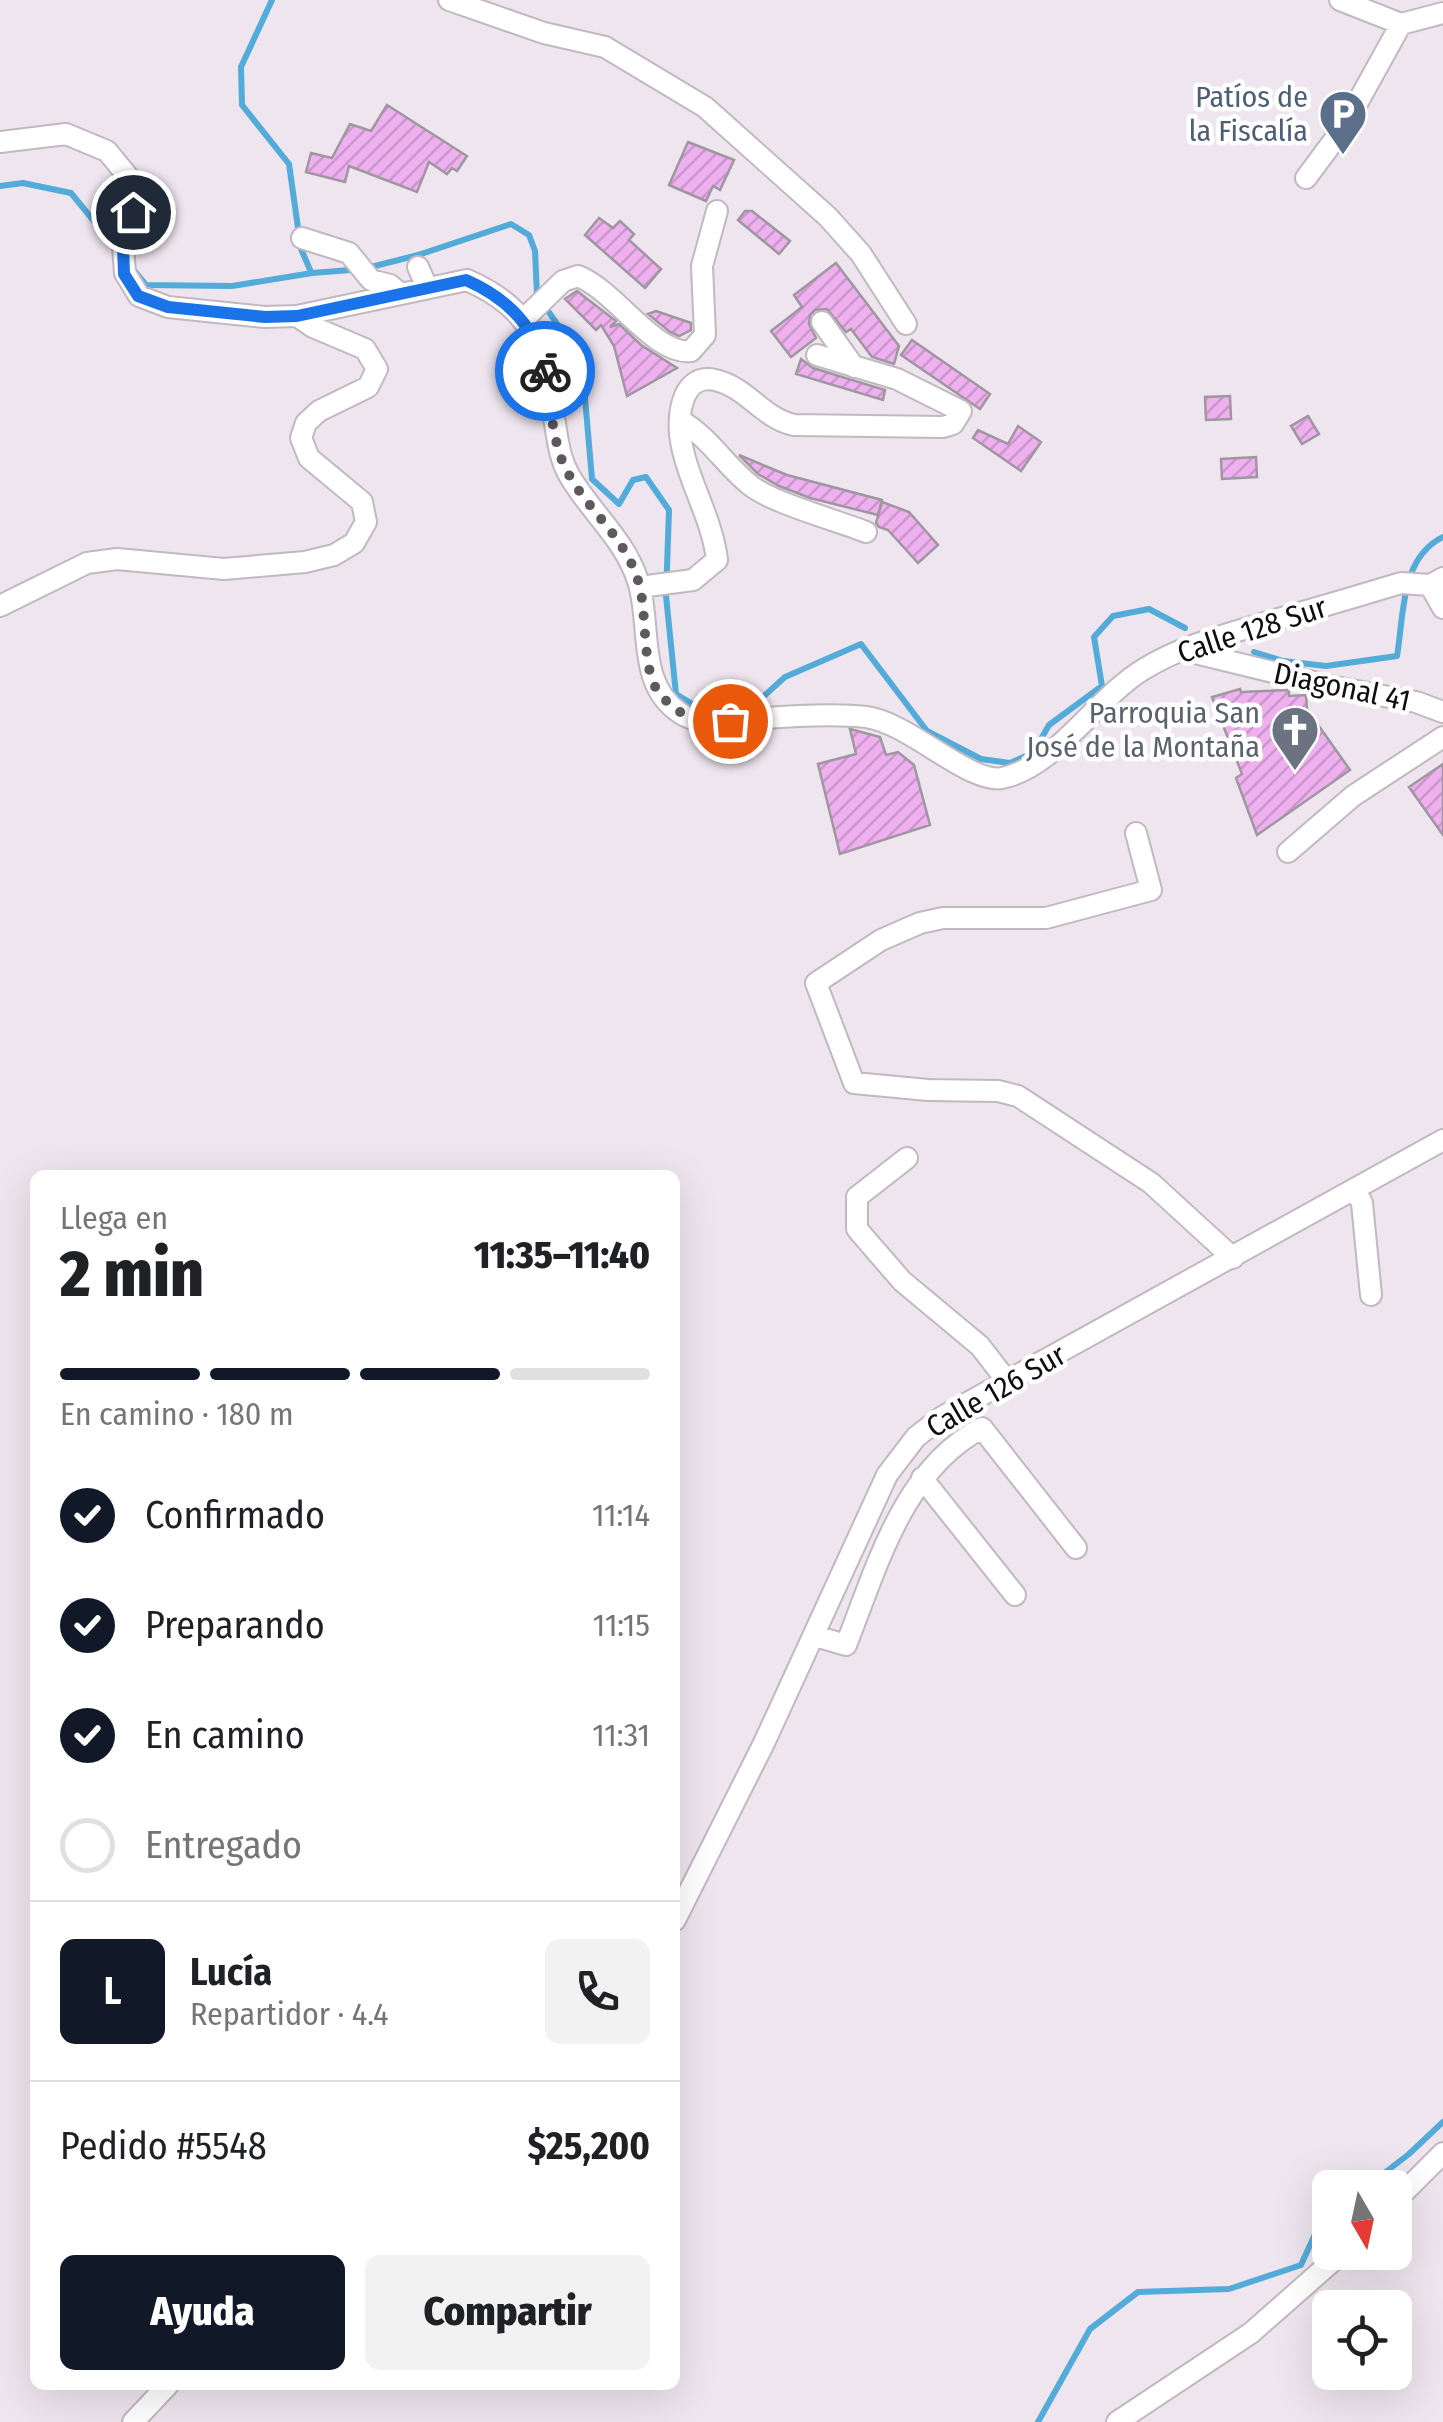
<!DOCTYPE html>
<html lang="es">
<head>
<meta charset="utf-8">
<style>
	:root { --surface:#fff; --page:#f2f2f2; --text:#202124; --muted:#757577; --line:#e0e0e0; --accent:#111827 }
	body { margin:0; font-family:"Fira Sans Condensed",sans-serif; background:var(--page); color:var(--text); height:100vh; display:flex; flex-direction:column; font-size:38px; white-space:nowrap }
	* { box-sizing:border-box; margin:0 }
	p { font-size:32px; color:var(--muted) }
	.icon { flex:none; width:55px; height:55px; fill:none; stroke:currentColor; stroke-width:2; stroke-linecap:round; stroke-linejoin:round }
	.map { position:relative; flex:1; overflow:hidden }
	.details { position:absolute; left:30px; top:1170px; width:650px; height:1220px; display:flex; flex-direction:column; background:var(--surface); border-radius:15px; box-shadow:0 10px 40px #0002 }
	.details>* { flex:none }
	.needle { width:65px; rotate:171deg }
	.controls { position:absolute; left:1312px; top:2170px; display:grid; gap:20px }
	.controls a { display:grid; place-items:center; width:100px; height:100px; border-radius:15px; background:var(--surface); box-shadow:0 10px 40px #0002; font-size:50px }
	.pin { position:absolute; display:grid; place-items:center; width:85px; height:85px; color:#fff; margin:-42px; border:5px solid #fff; border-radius:50%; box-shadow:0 2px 10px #0007 }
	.courier { position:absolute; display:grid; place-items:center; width:100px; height:100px; margin:-50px; border:8px solid #1a73e8; border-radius:50%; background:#fff; color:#222; box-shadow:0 2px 12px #0007 }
	.overview em { font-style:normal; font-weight:800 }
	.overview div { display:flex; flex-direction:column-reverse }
	.overview { display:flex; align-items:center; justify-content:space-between; height:170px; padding:0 30px }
	h1 { font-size:65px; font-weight:800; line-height:75px }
	.bar { display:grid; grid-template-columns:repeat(4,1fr); gap:15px 10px; align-content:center; height:120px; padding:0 30px }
	.bar i { height:12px; border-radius:8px; background:var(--line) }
	.bar .active { background:var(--accent) }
	.bar p { grid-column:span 4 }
	.line { display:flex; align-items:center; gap:25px; padding:0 30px; border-top:2px solid var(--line) }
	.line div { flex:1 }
	.round { display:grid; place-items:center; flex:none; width:105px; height:105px; border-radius:15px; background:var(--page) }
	ol { padding:0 30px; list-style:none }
	li { display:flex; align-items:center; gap:30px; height:110px }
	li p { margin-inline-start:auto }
	li .icon { padding:10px; border-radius:50%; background:var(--accent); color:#fff; stroke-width:4 }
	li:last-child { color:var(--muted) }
	li i { width:55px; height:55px; border:5px solid var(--line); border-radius:50% }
	.button { display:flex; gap:20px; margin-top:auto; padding:20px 30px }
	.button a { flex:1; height:115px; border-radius:15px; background:var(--accent); color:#fff; font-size:40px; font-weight:800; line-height:115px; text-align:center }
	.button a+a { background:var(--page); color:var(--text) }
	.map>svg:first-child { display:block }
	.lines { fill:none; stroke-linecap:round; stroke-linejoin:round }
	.stream { stroke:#52abd9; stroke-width:6 }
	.building { fill:url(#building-hatch); stroke:#9f979f; stroke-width:2.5 }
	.minor-casing { stroke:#c1b8c1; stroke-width:24 }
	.minor { stroke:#fff; stroke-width:20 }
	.done { stroke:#5e595e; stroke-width:10; stroke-dasharray:0 18 }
	.route { stroke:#1a73e8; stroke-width:12 }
	.labels { text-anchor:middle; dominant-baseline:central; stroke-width:9; stroke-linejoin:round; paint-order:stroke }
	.service-label { font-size:30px; fill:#4e5e75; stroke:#fff; text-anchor:end }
	.street-label { font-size:30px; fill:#100d10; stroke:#fff }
	.worship-label { font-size:30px; fill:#5b616d; stroke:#fff; text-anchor:end }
</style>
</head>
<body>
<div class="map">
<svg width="1443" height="2422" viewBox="0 0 1443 2422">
	<defs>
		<pattern id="building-hatch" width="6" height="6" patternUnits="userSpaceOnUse" patternTransform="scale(2.5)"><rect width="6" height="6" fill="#eeb0ef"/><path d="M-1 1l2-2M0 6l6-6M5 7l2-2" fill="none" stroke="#cb96cc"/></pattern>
	</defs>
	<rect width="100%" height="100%" fill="#eee5ee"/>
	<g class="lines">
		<path class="stream" d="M272,0l-31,67 1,38 47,59 12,85 10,23
			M0,186l23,-3 48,10 45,55
			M134,270l12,15 86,1 80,-13 51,-4 55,-14 93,-31 18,11 6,16 2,44 27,39 21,64 7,81 27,25 14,-24 13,-3 23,33 -3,86 10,98 26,16 52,-5 31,-28 76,-33 66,87 54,28 29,4 23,-10 16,-28 53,-39 -8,-49 19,-21 36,-7 36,19
			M1254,652l29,9 43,5 71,-10c7,-41 3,-98 46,-119
			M1365,2188l44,-34 34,-32
			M1038,2422l52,-93 48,-37 91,-3 72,-24 20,-44 9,-7"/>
	</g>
	<path class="building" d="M387,105l80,51 -10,15 -5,-3 -5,6 -18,-12 -12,30 -68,-26 -4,16 -39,-10 5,-19 21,5 18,-34 21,7z
		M688,142l46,18 -14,30 -7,-4 -7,15 -37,-16z
		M745,211h7l38,30 -11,13 -41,-34z
		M599,218l14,10 7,-7 14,13 -5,6 32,29 -16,19 -60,-53z
		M836,263l63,83 -5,18 -22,-7 -21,-28 -5,3 -19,-23 -12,1 -5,5 -1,9 7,14 -25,19 -20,-26 31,-24 -8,-12z
		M577,291l39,30 -6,6 9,-3 22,21 36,23 -50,28 -13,-50 -13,-21 -5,5 -31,-31z
		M656,311l35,12v7l-12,6 -9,-4 -22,-18z
		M912,340l78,54 -10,15 -79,-54z
		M801,359l12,9 72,22 -2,10 -87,-26z
		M1230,396l1,23 -25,1 -1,-23z
		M1308,416l11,18 -17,10 -11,-18z
		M1018,426l23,16 -20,29 -48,-33 5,-8 30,14z
		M739,455l48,20 95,25 -4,15 -68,-17 -31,-12 -21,-12z
		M1256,457l1,20 -35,2 -1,-20z
		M882,502l27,10 29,33 -20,18 -30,-33 -9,-3 -3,-4z
		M1240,689l1,3 48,-2v6l17,-1 1,14 43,61 -93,65 -21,-57 6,-4 -30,-77z
		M850,729l30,8 6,18 12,-3 16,13 16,60 -90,29 -22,-90 38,-10z
		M1443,764v71l-34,-48z"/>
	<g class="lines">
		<g class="minor-casing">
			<path id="minor" d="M449,0l95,33 61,14 100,60 123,110 33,37 45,70
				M1340,0l61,24 42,-11
				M0,142l66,-8 41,17 23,28 3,33 -10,34 2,27 14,23 29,11 97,10 32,-1 170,-36c72,32 76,73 88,144 3,18 5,35 14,51 22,38 55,63 69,106 14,43 -2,103 42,132 22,15 48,7 73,6 36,-3 78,-6 113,-2 42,5 103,67 136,61 54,-11 95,-81 142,-109 39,-24 84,-35 127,-48 43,-12 87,-25 130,-38l29,2 13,-7
				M1306,178l38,-51 57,-103
				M302,238l47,15 22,27 19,5 10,8
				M418,267l9,20
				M524,319l39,-38 15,-5c38,15 77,80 113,75l14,-16 -3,-69 15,-55
				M822,322l32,45
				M681,421c28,16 44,44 69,64 22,18 86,35 116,47
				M1430,585l13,23
				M640,587l53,-7 24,-20c-5,-44 -32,-83 -37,-126 -2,-24 4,-61 35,-54 32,7 47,38 79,45l149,2 10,-3 8,-13 -64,-32 -80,-24
				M0,606l87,-43 30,-4 107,10 81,-7 29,-7 20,-12 12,-21 -4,-20 -53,-44 -8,-20 5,-15 13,-12 49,-24 9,-18 -12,-20 -52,-22 -16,-11
				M1183,650l147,36 86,16 27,10
				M1136,833l15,57 -105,28h-103l-23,5 -39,17 -65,43 38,100 74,7 70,1 20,5 133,87 82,75
				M1288,852l65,-56 90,-59
				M907,1158l-50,39v32l45,52 78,65 27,35
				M1355,1189l7,14 9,92
				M922,1478l93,117
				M815,1636l31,9c31,-78 57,-176 136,-217l94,120
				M675,1920l89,-177 123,-268 29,-38 26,-20 501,-277
				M1395,2201l48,-48
				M133,2422l35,-37
				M1117,2422l134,-89 92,-81"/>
		</g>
		<use href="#minor" class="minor"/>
	</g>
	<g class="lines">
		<path class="done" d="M545,371c6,32 7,76 24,104 22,39 58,64 70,109 8,28 3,83 18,106 19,26 42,34 73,31"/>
		<path class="route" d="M133,212l-10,34 1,28 14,22 30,11 97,10 32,-1 169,-36c41,18 70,46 79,91"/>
	</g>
	<defs>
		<g id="parking-pin" transform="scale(2.5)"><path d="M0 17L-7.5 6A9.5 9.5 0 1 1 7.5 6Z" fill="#5c6f8a" stroke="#fff"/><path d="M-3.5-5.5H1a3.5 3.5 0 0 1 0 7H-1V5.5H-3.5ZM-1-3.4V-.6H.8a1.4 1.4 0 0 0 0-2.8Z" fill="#fff"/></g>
		<g id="church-pin" transform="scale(2.5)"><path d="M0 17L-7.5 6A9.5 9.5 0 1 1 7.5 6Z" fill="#6b7280" stroke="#fff"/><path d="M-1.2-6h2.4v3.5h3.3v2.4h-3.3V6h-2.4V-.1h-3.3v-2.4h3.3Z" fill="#fff"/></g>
	</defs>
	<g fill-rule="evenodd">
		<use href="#parking-pin" x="1343" y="114"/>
		<use href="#church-pin" x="1295" y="730"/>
	</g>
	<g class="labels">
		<g class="service-label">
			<text x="1308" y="97">Patíos de<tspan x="1308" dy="34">la Fiscalía</tspan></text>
		</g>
		<g class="street-label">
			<text transform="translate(1252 630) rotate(-18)">Calle 128 Sur</text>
			<text transform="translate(1342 687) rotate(12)">Diagonal 41</text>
			<text transform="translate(996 1391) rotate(-30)">Calle 126 Sur</text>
		</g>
		<g class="worship-label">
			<text x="1260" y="713">Parroquia San<tspan x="1260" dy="34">José de la Montaña</tspan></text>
		</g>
	</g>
</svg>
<div class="controls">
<a><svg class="needle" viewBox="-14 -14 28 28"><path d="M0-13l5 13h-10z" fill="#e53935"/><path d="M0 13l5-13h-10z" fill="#757577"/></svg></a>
<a><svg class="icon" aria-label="locate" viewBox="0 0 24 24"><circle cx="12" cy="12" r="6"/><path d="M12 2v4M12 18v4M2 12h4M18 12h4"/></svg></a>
</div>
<div class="pin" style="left:730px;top:721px;background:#ea580c"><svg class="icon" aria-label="bag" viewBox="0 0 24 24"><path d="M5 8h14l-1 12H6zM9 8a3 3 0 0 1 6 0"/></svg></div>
<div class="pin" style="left:133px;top:212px;background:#1f2937"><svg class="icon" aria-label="home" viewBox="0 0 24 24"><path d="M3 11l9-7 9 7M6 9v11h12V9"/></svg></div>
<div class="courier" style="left:545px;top:371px"><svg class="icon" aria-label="bike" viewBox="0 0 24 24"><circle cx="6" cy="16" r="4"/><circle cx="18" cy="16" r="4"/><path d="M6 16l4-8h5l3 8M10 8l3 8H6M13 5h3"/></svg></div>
<section class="details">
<div class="overview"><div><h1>2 min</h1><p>Llega en</p></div><em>11:35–11:40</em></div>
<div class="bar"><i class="active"></i><i class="active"></i><i class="active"></i><i></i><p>En camino · 180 m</p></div>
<ol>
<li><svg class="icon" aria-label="check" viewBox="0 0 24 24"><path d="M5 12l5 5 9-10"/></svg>Confirmado<p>11:14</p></li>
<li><svg class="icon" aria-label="check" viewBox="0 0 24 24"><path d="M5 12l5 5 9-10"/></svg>Preparando<p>11:15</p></li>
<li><svg class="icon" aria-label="check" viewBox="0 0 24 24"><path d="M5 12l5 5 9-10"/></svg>En camino<p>11:31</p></li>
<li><i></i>Entregado</li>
</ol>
<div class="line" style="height:180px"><b class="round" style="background:var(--accent);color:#fff">L</b><div><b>Lucía</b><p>Repartidor · 4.4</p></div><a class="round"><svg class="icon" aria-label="phone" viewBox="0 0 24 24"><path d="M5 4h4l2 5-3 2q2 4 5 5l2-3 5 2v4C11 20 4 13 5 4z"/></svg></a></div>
<div class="line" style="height:130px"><div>Pedido #5548</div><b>$25,200</b></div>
<div class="button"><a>Ayuda</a><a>Compartir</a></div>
</section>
</div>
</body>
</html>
